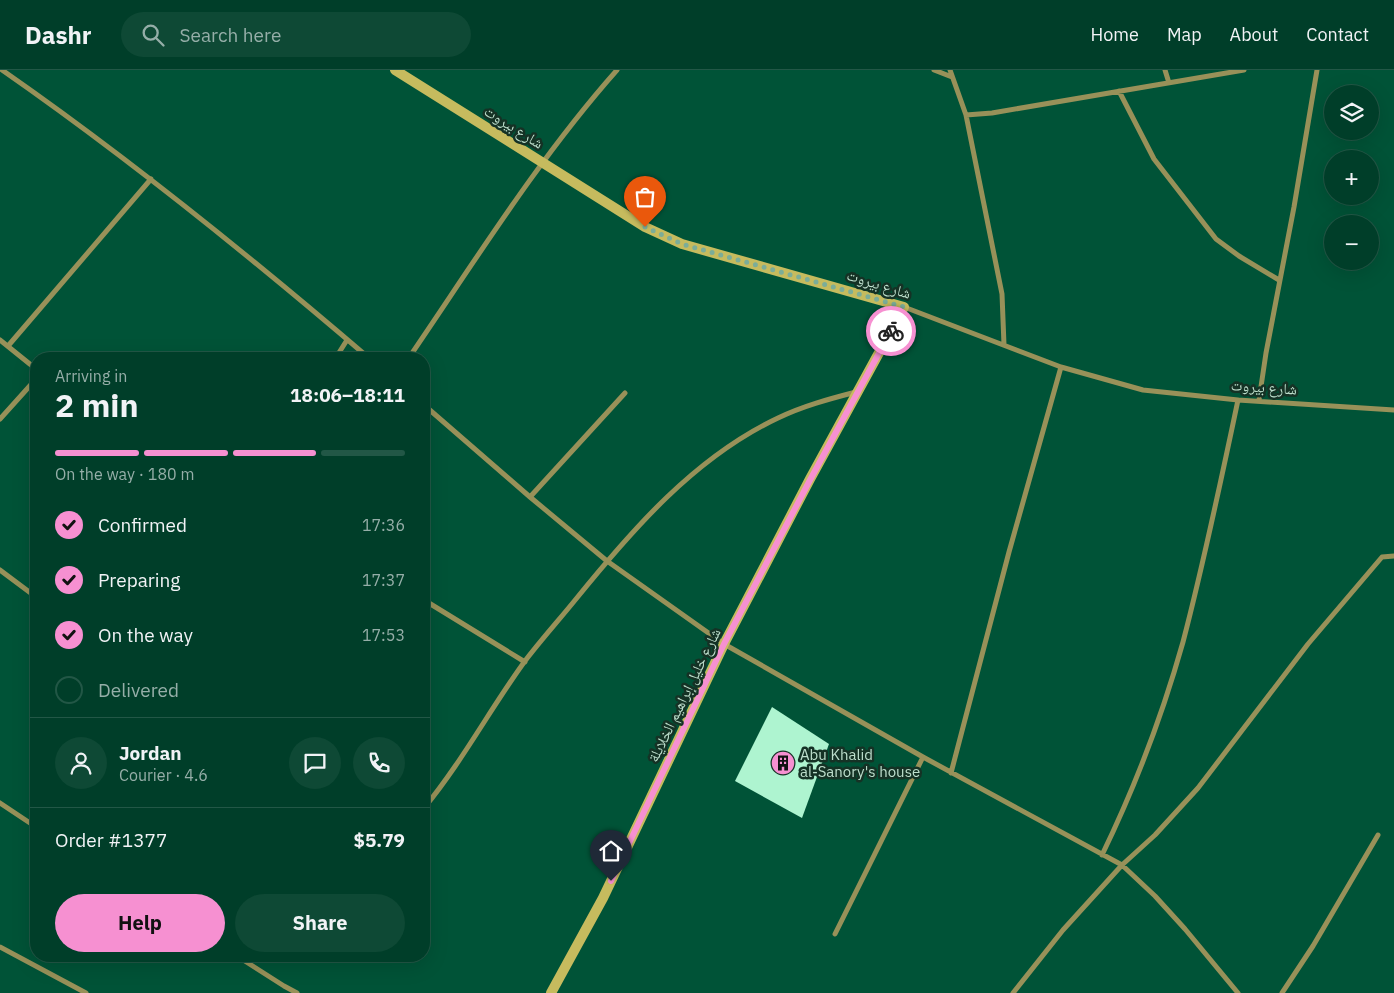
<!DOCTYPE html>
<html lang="en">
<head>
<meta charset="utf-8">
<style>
	:root { --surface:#003e29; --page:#0e4935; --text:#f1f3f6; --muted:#95aea8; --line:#225746; --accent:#f690d1 }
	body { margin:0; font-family:"IBM Plex Sans","Noto Naskh Arabic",sans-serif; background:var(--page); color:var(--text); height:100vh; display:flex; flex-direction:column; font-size:19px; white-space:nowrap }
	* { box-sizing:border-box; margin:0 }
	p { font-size:16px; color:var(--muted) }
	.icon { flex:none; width:28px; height:28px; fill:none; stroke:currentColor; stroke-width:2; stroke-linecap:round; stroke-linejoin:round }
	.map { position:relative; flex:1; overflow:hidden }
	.details { position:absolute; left:30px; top:282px; width:400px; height:610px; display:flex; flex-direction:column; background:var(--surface); border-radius:20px; box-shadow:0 5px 20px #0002,0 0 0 1px var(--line) }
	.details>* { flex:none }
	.controls { position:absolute; left:1324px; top:15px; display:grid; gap:10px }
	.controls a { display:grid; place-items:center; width:55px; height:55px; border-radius:50%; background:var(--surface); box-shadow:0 5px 20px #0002,0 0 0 1px var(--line); font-size:25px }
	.pin { position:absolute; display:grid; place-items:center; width:42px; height:42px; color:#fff; margin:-51px -21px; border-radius:50% 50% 50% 0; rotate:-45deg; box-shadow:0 0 5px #0007 }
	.pin .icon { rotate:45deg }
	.courier { position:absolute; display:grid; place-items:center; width:50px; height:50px; margin:-25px; border:4px solid #f690d1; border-radius:50%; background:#fff; color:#222; box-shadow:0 1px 6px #0007 }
	.summary em { font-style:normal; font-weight:700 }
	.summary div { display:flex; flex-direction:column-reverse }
	.summary { display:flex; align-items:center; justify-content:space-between; height:85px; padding:0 25px }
	h1 { font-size:32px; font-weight:700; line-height:38px }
	.bar { display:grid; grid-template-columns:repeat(4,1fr); gap:8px 5px; align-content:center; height:60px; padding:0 25px }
	.bar i { height:6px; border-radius:4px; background:var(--line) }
	.bar .selected { background:var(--accent) }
	.bar p { grid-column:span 4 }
	.line { display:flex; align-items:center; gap:12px; padding:0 25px; border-top:1px solid var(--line) }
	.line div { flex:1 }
	.round { display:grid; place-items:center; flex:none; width:52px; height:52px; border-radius:26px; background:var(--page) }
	ol { padding:0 25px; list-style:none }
	li { display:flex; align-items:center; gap:15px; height:55px }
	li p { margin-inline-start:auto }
	li .icon { padding:5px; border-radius:50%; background:var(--accent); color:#111; stroke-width:4 }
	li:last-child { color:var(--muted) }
	li i { width:28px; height:28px; border:2px solid var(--line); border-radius:50% }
	.button { display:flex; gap:10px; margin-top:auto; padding:10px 25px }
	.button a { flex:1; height:58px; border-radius:30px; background:var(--accent); color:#111; font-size:20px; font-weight:700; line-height:58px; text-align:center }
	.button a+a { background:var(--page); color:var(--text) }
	header { display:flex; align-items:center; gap:30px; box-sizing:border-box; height:70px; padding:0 25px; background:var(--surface); border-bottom:1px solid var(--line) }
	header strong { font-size:24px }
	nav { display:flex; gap:28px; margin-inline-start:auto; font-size:18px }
	.search { width:350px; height:45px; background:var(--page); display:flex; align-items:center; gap:12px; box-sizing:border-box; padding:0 18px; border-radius:28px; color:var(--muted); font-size:19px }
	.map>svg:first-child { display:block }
	.building { fill:#aef4d0 }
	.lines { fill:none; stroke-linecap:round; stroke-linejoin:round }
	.street { stroke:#989159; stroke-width:5 }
	.secondary { stroke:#c6bb5e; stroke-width:10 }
	.done { stroke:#7bad98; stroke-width:5; stroke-dasharray:0 9 }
	.route { stroke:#f690d1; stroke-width:6 }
	.labels { text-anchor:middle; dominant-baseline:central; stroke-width:5; stroke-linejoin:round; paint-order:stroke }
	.street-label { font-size:15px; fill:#bddecc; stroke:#153225 }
	.poi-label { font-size:15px; fill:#bddecc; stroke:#153225; text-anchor:start }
</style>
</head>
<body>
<header>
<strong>Dashr</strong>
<div class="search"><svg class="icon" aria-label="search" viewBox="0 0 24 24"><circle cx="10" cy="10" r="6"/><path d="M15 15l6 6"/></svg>Search here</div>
<nav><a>Home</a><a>Map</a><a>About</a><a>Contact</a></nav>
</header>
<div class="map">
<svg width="1394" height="923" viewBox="0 0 1394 923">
	<rect width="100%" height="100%" fill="#005337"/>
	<path class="building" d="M772,637l57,37 -27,74 -67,-37z"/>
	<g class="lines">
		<path class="street" d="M2,0c128,89 249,187 368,289
			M934,0l18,7
			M950,0l16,45 26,-2 252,-43
			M1165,0l4,13
			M1119,21l35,68 62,80 23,17 40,24
			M966,45l36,179 2,51
			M904,237l157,60 82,23 95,10 156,10
			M0,270l36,29
			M8,276l143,-167
			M335,289l12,-19
			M408,289c67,-98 130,-200 209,-289
			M1259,330l7,-47 28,-146 23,-137
			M424,335l106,92 77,64 117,83 199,113 199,108 33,31 30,33 53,64
			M0,349l36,-40
			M530,427l95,-104
			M0,500l36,27
			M424,530l101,62
			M951,703l58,-221 52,-185
			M0,733l36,24
			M424,738c38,-46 66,-99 101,-147 16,-21 34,-41 51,-62 56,-69 119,-142 202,-181 25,-12 51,-19 78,-26
			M1102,785c32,-66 61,-142 81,-213 21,-80 38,-161 55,-242
			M835,864l88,-177
			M0,877l86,46
			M237,886l47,30 13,7
			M1013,923l50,-63 59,-65 33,-30 43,-47 110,-144 74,-87 12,-1
			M1282,923l31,-47 65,-111"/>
		<path class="secondary" d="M395,0l250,157 37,17 222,63 -94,172 -86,165 -121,254 -52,95"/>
	</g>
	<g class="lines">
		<path class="done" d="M645,157l37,17 222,63 -13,24"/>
		<path class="route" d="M611,811l113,-237 86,-164 81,-149"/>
	</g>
	<defs>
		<g id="building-disc" transform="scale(1.25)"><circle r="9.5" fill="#f690d1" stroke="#153225"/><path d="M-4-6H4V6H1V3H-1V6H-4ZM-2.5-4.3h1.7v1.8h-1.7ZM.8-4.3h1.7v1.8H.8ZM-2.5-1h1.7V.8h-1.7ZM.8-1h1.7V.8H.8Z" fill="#111"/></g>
	</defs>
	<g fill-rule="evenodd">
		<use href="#building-disc" x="783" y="693"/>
	</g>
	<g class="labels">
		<g class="street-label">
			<text transform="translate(514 57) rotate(32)">شارع بيروت</text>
			<text transform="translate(879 214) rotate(17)">شارع بيروت</text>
			<text transform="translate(1264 317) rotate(4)">شارع بيروت</text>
			<text transform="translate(684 625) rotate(-64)">شارع خليل إبراهيم الخلايلة</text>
		</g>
		<g class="poi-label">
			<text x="800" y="684">Abu Khalid<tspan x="800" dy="17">al-Sanory's house</tspan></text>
		</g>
	</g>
</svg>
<div class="controls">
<a><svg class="icon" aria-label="layers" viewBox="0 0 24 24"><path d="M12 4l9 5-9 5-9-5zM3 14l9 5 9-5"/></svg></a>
<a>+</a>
<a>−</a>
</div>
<div class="pin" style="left:645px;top:157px;background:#ea580c"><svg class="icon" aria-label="bag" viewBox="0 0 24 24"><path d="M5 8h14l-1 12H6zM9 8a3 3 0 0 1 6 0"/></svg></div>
<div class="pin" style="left:611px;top:811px;background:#1f2937"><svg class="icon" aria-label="home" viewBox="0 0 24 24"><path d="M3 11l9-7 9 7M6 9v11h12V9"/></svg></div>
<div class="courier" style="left:891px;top:261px"><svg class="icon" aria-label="bike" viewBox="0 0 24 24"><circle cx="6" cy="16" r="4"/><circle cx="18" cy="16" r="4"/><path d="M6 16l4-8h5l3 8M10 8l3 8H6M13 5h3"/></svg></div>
<section class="details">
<div class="summary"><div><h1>2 min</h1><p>Arriving in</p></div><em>18:06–18:11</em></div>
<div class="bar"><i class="selected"></i><i class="selected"></i><i class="selected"></i><i></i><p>On the way · 180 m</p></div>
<ol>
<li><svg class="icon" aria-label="check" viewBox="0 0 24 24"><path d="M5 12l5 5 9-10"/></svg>Confirmed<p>17:36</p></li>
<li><svg class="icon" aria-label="check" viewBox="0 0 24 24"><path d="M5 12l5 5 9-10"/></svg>Preparing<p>17:37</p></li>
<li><svg class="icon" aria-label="check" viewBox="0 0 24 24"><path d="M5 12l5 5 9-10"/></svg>On the way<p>17:53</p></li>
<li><i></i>Delivered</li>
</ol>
<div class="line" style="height:90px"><a class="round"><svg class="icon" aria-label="person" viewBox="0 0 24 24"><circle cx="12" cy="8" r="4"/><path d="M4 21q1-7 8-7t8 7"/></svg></a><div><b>Jordan</b><p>Courier · 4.6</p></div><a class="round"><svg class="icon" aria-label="chat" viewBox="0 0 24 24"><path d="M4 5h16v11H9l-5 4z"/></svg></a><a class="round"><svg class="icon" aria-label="phone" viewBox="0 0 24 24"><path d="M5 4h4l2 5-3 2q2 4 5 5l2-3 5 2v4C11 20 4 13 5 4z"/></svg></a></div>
<div class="line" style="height:65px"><div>Order #1377</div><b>$5.79</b></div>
<div class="button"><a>Help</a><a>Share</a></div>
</section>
</div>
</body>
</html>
